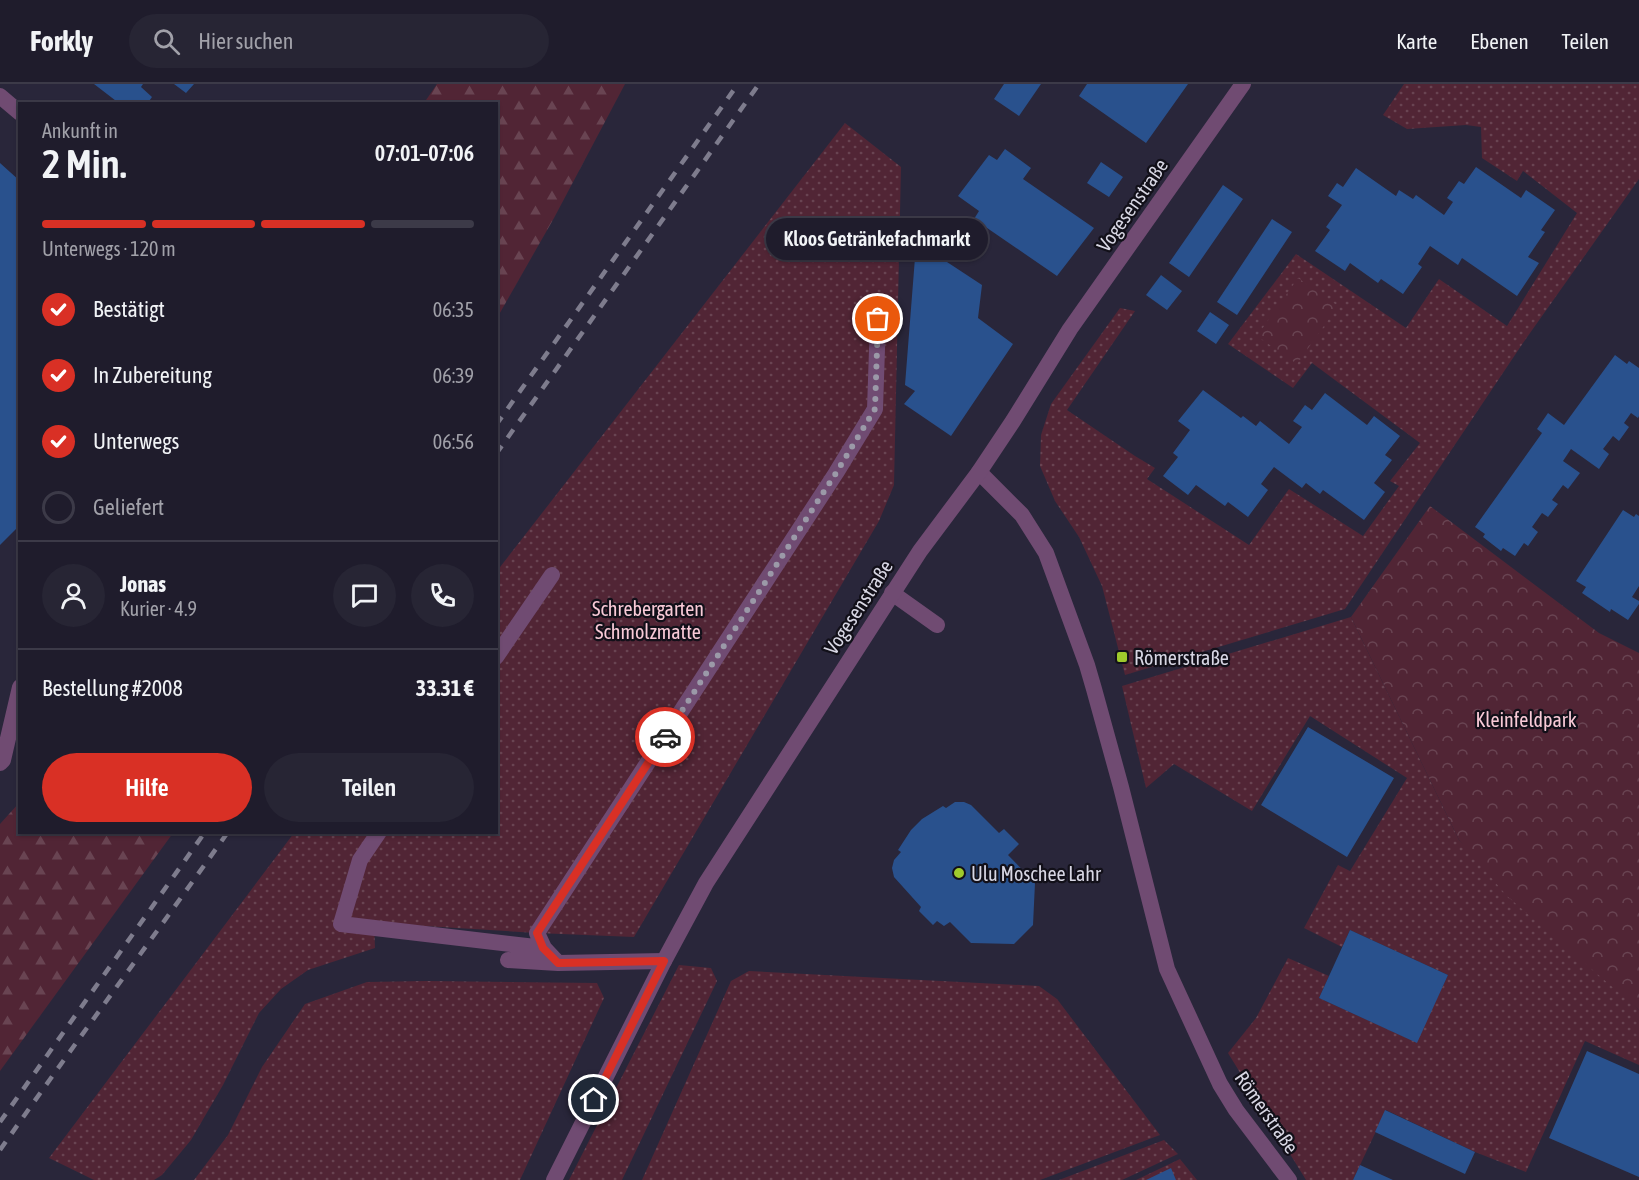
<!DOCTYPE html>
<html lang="de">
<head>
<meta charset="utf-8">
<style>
	:root { --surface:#1f1c2c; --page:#272534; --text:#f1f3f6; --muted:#a1a1a9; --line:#3c3a48; --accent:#d93025 }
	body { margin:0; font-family:"Asap Condensed",sans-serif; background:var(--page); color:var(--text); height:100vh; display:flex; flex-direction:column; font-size:22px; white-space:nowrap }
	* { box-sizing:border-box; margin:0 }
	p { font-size:20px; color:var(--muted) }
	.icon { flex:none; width:33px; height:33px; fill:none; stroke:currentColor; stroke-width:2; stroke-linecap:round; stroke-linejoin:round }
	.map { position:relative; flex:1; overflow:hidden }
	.sheet { position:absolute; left:18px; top:18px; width:480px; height:732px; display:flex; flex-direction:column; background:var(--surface); border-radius:0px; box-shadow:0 2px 4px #0004,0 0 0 2px var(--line) }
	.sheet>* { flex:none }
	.pin { position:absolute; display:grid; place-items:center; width:51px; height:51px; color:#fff; margin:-26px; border:3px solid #fff; border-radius:50%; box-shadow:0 2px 6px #0007 }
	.courier { position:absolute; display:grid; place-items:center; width:60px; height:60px; margin:-30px; border:4px solid #d93025; border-radius:50%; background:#fff; color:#222; box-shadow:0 2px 8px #0007 }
	.bubble { position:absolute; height:42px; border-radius:21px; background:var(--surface); box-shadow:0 2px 4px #0004,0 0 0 2px var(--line); font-size:20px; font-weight:600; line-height:42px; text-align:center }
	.head em { font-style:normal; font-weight:600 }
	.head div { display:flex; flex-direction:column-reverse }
	.head { display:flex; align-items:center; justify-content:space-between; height:102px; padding:0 24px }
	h1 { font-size:39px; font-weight:600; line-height:45px }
	.bar { display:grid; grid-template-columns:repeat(4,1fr); gap:9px 6px; align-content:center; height:72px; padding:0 24px }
	.bar i { height:8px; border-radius:4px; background:var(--line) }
	.bar .current { background:var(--accent) }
	.bar p { grid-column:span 4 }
	.line { display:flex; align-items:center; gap:15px; padding:0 24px; border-top:2px solid var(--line) }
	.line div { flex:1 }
	.round { display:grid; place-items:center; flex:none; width:63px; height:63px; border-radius:32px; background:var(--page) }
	ol { padding:0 24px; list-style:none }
	li { display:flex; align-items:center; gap:18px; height:66px }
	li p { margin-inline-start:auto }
	li .icon { padding:6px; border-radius:50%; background:var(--accent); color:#fff; stroke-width:4 }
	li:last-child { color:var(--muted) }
	li i { width:33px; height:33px; border:3px solid var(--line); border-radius:50% }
	.cta { display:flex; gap:12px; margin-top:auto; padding:12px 24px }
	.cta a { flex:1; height:69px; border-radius:36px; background:var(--accent); color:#fff; font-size:24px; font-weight:600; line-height:69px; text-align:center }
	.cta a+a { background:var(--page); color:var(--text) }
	header { display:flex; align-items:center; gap:36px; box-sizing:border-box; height:84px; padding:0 30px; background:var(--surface); border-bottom:2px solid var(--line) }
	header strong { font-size:28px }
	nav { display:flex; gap:33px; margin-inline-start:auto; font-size:21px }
	.search { width:420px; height:54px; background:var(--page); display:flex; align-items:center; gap:15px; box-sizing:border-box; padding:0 21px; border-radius:33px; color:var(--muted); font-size:22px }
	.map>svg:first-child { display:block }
	.grass { fill:url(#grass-dots) }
	.forest { fill:url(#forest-firs) }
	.park { fill:url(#park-crowns) }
	.building { fill:#29518d }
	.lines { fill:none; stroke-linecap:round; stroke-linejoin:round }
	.service { stroke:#704b72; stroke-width:16 }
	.minor { stroke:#704b72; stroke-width:16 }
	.tertiary { stroke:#704b72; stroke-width:16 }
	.rail { stroke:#7e7c8d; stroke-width:4.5; stroke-dasharray:10 10; stroke-linecap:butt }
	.done { stroke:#9b99a8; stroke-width:6; stroke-dasharray:0 10.8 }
	.route { stroke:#d93025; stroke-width:8 }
	.poi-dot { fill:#9fca2c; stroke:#121019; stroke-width:2 }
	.labels { text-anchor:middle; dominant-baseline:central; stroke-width:4.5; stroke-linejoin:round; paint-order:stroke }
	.street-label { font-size:20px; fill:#d8d7e4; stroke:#121019 }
	.park-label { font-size:20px; fill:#f9cad7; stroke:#121019 }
	.poi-label { font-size:20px; fill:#d8d7e4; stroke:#121019; text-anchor:start }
</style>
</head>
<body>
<header>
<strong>Forkly</strong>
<div class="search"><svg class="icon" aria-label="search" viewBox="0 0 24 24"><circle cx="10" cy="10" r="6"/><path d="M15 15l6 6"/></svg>Hier suchen</div>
<nav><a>Karte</a><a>Ebenen</a><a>Teilen</a></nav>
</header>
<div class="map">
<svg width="1639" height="1096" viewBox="0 0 1639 1096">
	<defs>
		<pattern id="grass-dots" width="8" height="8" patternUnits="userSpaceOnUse" patternTransform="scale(1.5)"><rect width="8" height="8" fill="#512535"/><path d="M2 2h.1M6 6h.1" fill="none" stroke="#694452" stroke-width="1.8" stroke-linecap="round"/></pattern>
		<pattern id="forest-firs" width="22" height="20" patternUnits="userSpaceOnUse" patternTransform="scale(1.5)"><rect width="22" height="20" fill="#512535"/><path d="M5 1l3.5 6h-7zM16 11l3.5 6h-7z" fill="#694452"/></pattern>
		<pattern id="park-crowns" width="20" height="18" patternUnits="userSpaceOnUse" patternTransform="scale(1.5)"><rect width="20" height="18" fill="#512535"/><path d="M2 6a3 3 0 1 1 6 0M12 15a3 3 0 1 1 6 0" fill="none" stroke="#694452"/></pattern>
	</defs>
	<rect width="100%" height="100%" fill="#29263a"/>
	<path class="grass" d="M1404,0h235v95l-116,164 -178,266 -220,66 -23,-89 -23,-49 -24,-36 -15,-35 1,-31 10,-31 69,-96 15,3 -68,99 68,46 20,12 -8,11 102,66 40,-56 74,47 36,-50 -9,-5 30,-38 -108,-80 -19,25 -65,-44 68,-90 110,74 33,-49 68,47 70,-113 -54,-42 -6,10 -35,-23 -1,-31 -15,-2 -59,4 -24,-14z
		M845,39l56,44 -7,318 -15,36 -245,416 -97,-4 -163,-10 1,25 -67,22 -27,19 -22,24 -36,72 -32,55 -29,35 -8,5h-60l-45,-22 245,-325 202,-1 1,-261z
		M1351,533l108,223 180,170v55l-54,-24 -59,131 -51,-20 -89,-42 -33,70h-47l-78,-127 28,-35 32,-60 41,18 -10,22 97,44 32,-67 -98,-45 -8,17 -38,-19 34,-63 12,6 57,-93 -97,-62 -58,95 -78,-47 -28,24 -24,-102z
		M679,881l32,3 6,13 -95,199h-53z
		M749,887l290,15 18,13 103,136 -120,45h-398l89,-199z
		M426,897l171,2 7,15 -84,182h-326l34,-45 34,-68 43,-63 62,-22z
		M1164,1056l14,14 -56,26h-63z
		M1180,1075l17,21h-61z"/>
	<path class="forest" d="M437,0h188l-71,134 -57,100 -1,-214 -72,-1z
		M19,719l1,29 153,1 -173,238v-247z"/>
	<path class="park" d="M1298,194l40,28 -41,58 -40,-28z
		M1430,422l169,127 40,20v357l-132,-114 -48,-56 -108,-223z"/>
	<path class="building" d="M94,0h49l-2,3 11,10 -5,7h-27z
		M174,0h20l-8,9z
		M1004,0h37l-22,32 -25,-17z
		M1087,0h101l-42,59 -67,-47z
		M1005,65l26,19 -8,11 71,49 -37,48 -83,-57 5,-8 -21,-15 31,-41 8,5z
		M1101,78l22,15 -14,20 -22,-14z
		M0,79l20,18v344l-20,20z
		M1476,83l45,31 5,-8 29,20 -14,20 4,2 -17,25 11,6 -22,33 -55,-38 -4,7 -28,-19 -12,18 4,3 -19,27 -22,-15 -3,4 -28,-20 -5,8 -30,-20 15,-21 -4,-3 16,-22 -14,-9 9,-13 6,4 13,-19 40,28 3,-6 14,9 3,-4 28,20 9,-13 -6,-4 12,-17 5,3z
		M1223,101l20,14 -54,78 -20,-14z
		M1272,135l20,13 -55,83 -20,-13z
		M926,146l29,15 -8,17 35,23 -4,33 35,26 -62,92 -47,-32 11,-13 -10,-6 11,-140z
		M1161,191l21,16 -15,19 -21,-15z
		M1210,228l19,13 -13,19 -19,-13z
		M1615,271l12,9 2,-3 10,7v48l-1,2 -7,-5 -7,10 5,4 -10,14 -6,-5 -10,13 6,5 -10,15 -28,-20 -8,12 17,12 -12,16 -5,-4 -11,15 6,4 -10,13 -6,-4 -10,14 6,5 -10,14 -4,-3 -9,13 -12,-8 -2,3 -18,-14 2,-3 -10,-7 67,-94 -5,-4 11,-16 16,12z
		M1203,306l38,28 2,-2 13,10 4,-5 29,23 13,-17 -9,-6 12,-16 7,5 13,-17 42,32 7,-9 26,20 -15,19 7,5 -18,23 11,9 -21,28 -41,-30 -3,4 -14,-11 -4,5 -28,-21 -13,17 7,6 -20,27 -20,-15 -3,4 -29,-21 -8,10 -25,-19 15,-19 -5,-4 17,-23 -12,-9z
		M1623,426l11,7 2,-3 3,2v70l-7,11 7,4v3l-11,16 -17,-11 -1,3 -28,-19 4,-6 -10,-6z
		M1308,643l86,51 -47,79 -86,-52z
		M955,718h9l7,3 28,28 5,-4 15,15 -11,11 27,28 -2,42 -19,19 -43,-1 -21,-21 -6,4 -7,-5 -4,4 -14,-14 2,-4 -27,-30 -2,-9 2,-8 7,-8 -3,-2 13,-20 11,-11 21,-13 3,2z
		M1350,846l98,45 -31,68 -98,-45z
		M1587,967l52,23v103l-90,-39z
		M1385,1026l90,42 -10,22 -90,-42z
		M1360,1081l33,15h-40z
		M1171,1084l5,12h-30z"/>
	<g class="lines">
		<path class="service" d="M0,12l20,17
			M892,509l45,32
			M496,573l56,-82
			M0,679l3,-3 17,-73
			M379,748l-19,28 -19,64 203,24 14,15
			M544,864l-7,-15 299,-460 39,-64 3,-90
			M508,876l50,3 106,-2"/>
		<path class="minor" d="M979,388l43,43 24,38 41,112 7,24 27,98 46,182 53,115 16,26 53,70"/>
		<path class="tertiary" d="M554,1096l110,-219 42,-78 214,-332 59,-79 34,-51 57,-92 173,-245"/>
		<path class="rail" d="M496,341l242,-341
			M496,370l263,-370
			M0,1038l205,-290
			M0,1066c75,-107 152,-211 228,-318"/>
	</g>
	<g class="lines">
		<path class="done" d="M665,653l171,-264 39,-64 3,-90"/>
		<path class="route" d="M594,1016l70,-139 -106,2 -15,-15 -6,-15 128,-196"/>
	</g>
	<g class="poi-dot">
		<rect x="1116" y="567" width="12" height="12" rx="3"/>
		<circle cx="959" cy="789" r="6"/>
	</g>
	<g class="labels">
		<g class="street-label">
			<text transform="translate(1132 121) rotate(-55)">Vogesenstraße</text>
			<text transform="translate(858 523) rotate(-57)">Vogesenstraße</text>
			<text transform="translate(1267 1028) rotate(55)">Römerstraße</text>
		</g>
		<g class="park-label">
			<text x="648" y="524">Schrebergarten<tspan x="648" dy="23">Schmolzmatte</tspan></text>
			<text x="1526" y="635">Kleinfeldpark</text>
		</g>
		<g class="poi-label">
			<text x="1134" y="573">Römerstraße</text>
			<text x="971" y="789">Ulu Moschee Lahr</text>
		</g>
	</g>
</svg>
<div class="pin" style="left:878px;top:235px;background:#ea580c"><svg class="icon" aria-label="bag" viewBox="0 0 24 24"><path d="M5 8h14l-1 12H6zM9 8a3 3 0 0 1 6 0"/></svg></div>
<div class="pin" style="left:594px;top:1016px;background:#1f2937"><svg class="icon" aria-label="home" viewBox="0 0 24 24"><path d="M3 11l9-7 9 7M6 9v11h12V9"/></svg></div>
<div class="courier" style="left:665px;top:653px"><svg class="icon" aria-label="car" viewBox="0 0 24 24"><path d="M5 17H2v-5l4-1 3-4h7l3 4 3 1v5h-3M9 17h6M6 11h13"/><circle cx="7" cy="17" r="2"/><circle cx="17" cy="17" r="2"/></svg></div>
<div class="bubble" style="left:766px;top:134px;width:222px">Kloos Getränkefachmarkt</div>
<section class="sheet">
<div class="head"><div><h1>2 Min.</h1><p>Ankunft in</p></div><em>07:01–07:06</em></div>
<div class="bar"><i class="current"></i><i class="current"></i><i class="current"></i><i></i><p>Unterwegs · 120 m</p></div>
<ol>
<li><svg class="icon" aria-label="check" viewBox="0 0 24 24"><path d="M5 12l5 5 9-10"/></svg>Bestätigt<p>06:35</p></li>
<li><svg class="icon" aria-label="check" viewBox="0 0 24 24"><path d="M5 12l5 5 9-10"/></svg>In Zubereitung<p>06:39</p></li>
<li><svg class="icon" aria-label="check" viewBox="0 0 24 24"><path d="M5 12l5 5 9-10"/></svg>Unterwegs<p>06:56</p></li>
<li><i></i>Geliefert</li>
</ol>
<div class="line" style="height:108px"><a class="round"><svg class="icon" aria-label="person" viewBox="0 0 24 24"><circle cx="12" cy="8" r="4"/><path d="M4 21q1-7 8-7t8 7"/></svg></a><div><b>Jonas</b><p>Kurier · 4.9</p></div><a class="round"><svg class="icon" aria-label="chat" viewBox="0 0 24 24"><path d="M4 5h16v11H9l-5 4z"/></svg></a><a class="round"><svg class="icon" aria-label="phone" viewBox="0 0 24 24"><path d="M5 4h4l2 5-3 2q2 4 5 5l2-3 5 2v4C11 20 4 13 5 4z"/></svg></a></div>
<div class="line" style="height:78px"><div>Bestellung #2008</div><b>33.31 €</b></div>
<div class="cta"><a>Hilfe</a><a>Teilen</a></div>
</section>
</div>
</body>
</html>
